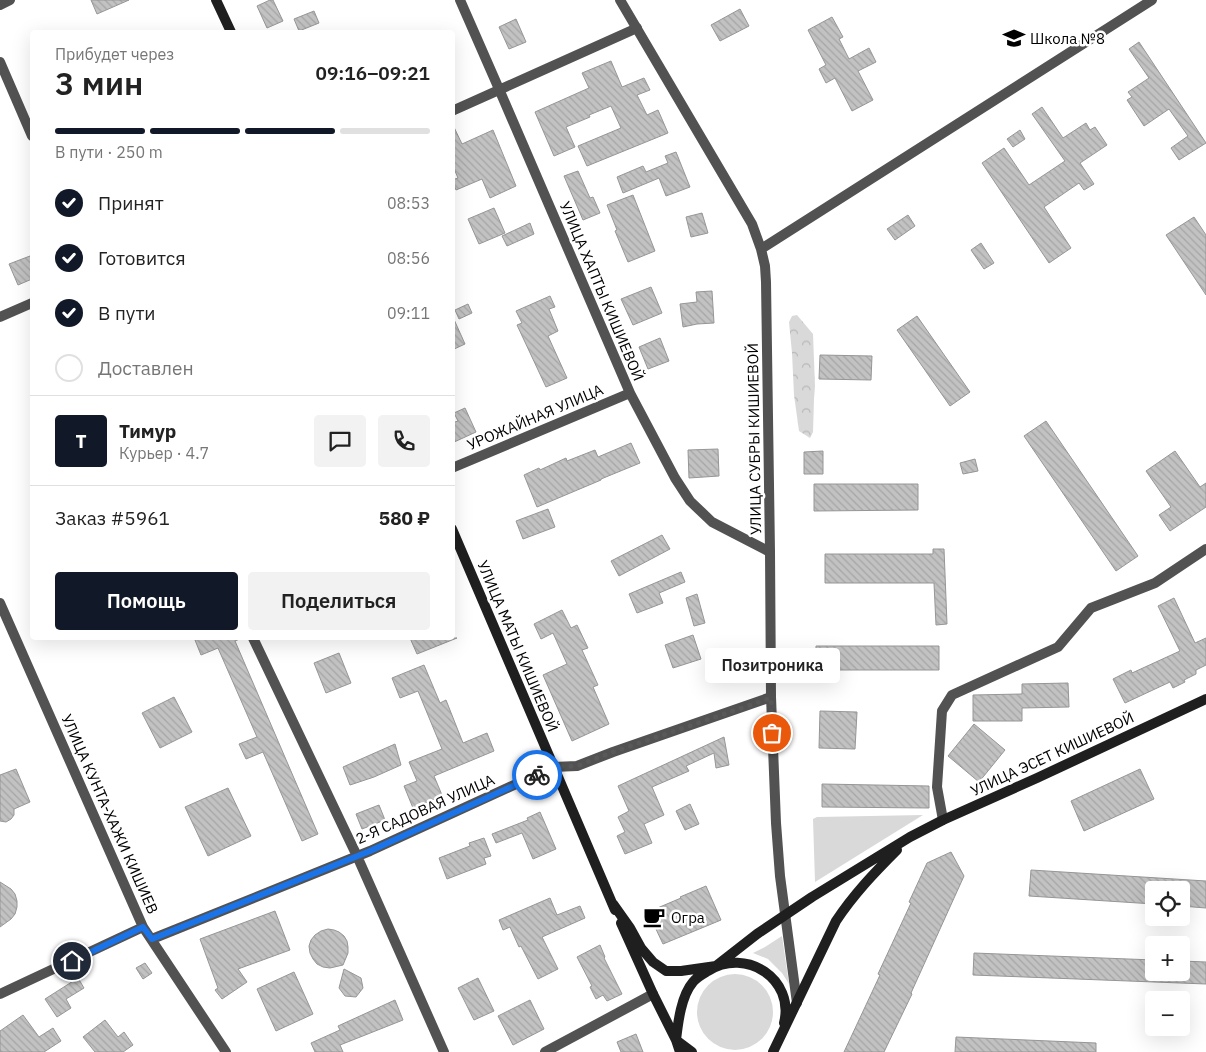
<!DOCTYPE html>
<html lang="ru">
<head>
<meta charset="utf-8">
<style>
	:root { --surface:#fff; --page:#f2f2f2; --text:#222; --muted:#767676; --line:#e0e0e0; --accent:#111827 }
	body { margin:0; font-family:"IBM Plex Sans",sans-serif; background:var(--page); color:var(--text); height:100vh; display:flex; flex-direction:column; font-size:19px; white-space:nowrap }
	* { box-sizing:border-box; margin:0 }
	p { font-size:16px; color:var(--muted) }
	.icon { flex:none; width:28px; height:28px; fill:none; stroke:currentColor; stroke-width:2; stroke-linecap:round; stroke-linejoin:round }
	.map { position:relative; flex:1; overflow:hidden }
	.drawer { position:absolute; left:30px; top:30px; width:425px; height:610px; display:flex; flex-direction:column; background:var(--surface); border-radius:5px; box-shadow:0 5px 20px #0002 }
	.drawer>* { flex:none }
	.fabs { position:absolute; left:1145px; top:881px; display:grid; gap:10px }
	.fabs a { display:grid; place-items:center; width:45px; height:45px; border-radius:5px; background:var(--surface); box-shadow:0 5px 20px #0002; font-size:25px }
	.pin { position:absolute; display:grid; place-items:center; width:42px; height:42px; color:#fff; margin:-21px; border:2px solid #fff; border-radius:50%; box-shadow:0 1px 5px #0007 }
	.courier { position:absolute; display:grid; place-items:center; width:50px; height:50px; margin:-25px; border:4px solid #1a73e8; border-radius:50%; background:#fff; color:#222; box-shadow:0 1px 6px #0007 }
	.bubble { position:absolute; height:35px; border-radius:5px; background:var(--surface); box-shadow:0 5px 20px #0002; font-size:16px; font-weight:600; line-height:35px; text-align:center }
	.overview em { font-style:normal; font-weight:600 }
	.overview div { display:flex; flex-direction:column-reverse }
	.overview { display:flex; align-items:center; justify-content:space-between; height:85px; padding:0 25px }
	h1 { font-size:32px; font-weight:600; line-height:38px }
	.bar { display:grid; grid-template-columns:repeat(4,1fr); gap:8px 5px; align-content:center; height:60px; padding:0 25px }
	.bar i { height:6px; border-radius:4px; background:var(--line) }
	.bar .current { background:var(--accent) }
	.bar p { grid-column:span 4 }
	.line { display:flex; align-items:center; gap:12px; padding:0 25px; border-top:1px solid var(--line) }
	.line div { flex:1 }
	.round { display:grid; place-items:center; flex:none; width:52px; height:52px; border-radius:5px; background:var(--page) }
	ol { padding:0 25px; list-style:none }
	li { display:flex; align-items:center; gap:15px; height:55px }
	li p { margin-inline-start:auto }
	li .icon { padding:5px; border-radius:50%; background:var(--accent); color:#fff; stroke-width:4 }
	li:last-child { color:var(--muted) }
	li i { width:28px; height:28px; border:2px solid var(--line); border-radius:50% }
	.button { display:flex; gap:10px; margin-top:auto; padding:10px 25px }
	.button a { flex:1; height:58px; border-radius:5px; background:var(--accent); color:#fff; font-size:20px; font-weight:600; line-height:58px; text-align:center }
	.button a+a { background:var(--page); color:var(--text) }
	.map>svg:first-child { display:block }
	.grass { fill:#d9d9d9 }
	.forest { fill:url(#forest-crowns) }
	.building { fill:url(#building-back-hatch); stroke:#969696 }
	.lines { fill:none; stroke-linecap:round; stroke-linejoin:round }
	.minor { stroke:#525252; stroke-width:10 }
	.tertiary { stroke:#525252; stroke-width:10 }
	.secondary { stroke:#1f1f1f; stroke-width:10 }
	.done { stroke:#595959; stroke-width:5; stroke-dasharray:0 9 }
	.route { stroke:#1a73e8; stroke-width:6 }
	.labels { text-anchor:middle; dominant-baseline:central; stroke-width:5; stroke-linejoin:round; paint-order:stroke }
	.poi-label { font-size:15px; fill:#000; stroke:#fff; text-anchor:start }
	.street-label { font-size:15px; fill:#000; stroke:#fff }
</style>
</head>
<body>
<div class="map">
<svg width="1206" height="1052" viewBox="0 0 1206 1052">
	<defs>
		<pattern id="forest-crowns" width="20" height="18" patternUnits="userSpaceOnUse" patternTransform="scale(1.25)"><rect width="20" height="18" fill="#d9d9d9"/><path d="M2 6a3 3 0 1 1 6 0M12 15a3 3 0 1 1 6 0" fill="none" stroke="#b8b8b8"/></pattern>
		<pattern id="building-back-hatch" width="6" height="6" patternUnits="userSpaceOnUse" patternTransform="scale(1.25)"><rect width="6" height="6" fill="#c2c2c2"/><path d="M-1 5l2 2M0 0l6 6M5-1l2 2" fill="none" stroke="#a5a5a5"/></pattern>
	</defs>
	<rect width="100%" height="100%" fill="#fff"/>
	<path class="grass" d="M923,815l-108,67 -2,-63 4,-2z
		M782,936l7,48 -7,-11 -14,-14 -15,-6 12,-6z
		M697 1012a38 38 0 1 1 76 0a38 38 0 1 1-76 0Z"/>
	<path class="forest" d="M797,315l16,19 2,52 -1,13 -1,33 -3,6 -11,-7 -5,-36 -2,-42 -3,-31 3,-6z"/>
	<path class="building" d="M91,0h38l-32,14z
		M270,0h3l10,21 -16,7 -10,-22z
		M740,9l9,17 -29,15 -9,-16z
		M314,11l5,12 -20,8 -5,-12z
		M832,17l11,20 -4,2 10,20 20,-11 7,14 -18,9 15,29 -21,11 -17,-33 -9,5 -7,-14 7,-4 -18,-35z
		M516,19l10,23 -17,7 -10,-22z
		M1139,42l67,101 -27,17 -8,-12 17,-12 -19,-27 -25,17 -17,-26 5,-3 -4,-5 21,-14 -20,-29z
		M611,61l11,26 22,-9 6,12 -13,5 10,20 11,-5 10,23 -81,33 -9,-20 43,-18 -10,-22 -22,9 1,2 -24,10 9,20 -21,9 -19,-44 54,-24 -7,-15z
		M1042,107l21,31 23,-15 4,7 5,-3 12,18 -27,18 14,21 -10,6 -5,-7 -35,24 27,41 -22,15 -67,-100 22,-15 25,37 36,-24 -33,-47z
		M452,123l10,21 31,-14 23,56 -26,12 -8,-19 -26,11 -4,-10 6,-2 -6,-14z
		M1020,130l5,9 -12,8 -6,-8z
		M676,152l14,35 -24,9 -7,-18 -36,15 -6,-16 26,-11 3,6 22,-9 -3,-7z
		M578,171l12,27 3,-1 7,16 -17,7 -19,-44z
		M633,195l22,56 -27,11 -13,-31 2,-1 -10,-25z
		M494,208l11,25 -26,11 -11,-25z
		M702,213l6,20 -17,4 -5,-20z
		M908,215l7,11 -20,14 -8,-11z
		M1194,217l12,18v60l-40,-60z
		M530,223l4,11 -27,12 -5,-10z
		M981,243l13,20 -10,6 -13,-19z
		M30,256l2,7v16l-14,6 -9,-21z
		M651,287l11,26 -29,12 -12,-26z
		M712,291l2,32 -17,1 -14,3 -3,-23 17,-2 -1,-10z
		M550,296l5,11 -6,2 9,22 -10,5 19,42 -21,9 -29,-62 5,-2 -6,-12z
		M468,304l4,9 -13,6 -4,-9z
		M452,315l13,29 -13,6z
		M917,316l53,76 -20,14 -53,-76z
		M660,338l9,23 -21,8 -9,-22z
		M820,355l52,1 -1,24 -52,-1z
		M465,408l11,24 -24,11v-20l6,-2 -4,-8z
		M1046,421l92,135 -22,15 -92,-135z
		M631,443l9,20 -39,16v1l-64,27 -13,-32 15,-7 1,2 26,-12 1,3 28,-11 3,7z
		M718,449l1,27 -30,2 -1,-28z
		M823,451v23h-19v-22z
		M1175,451l25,36 6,-4v24l-36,24 -11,-16 12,-8 -25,-36z
		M975,459l3,12 -15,3 -3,-11z
		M814,484h104v26l-104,1z
		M548,509l7,18 -32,12 -7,-18z
		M662,535l8,14 -51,27 -8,-15z
		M933,549h11l3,75 -11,1 -2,-42h-109v-29h108z
		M681,572l4,10 -26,11 4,10 -26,10 -8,-19z
		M697,594l8,29 -11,3 -8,-28z
		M1174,598l21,45 11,-5v27l-10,5v4l-12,6 1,2 -12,6 -3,-6 -45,21 -12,-24 18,-9 1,3 48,-22 -22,-45z
		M562,610l9,18 6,-3 11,23 -6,2 16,35 -5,2 16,37 -37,17 -29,-66 24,-11 -14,-31 -12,6 -7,-15z
		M693,635l8,24 -28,9 -8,-23z
		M202,638h40l-7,3 83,193 -16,7 -39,-89 -17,7 -7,-15 18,-7 -39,-89 -17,7 -6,-15z
		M410,638h47l-40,16z
		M816,646h123v24h-123z
		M339,653l12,30 -25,10 -12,-30z
		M424,665l16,38 6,-3 17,43 24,-10 7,18 -60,25 8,19 -15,8 -1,-1 -13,6 -9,-22 13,-5 -8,-19 33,-13 -24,-58 -18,7 -8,-20z
		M1068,683l1,24 -47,1v13h-49v-26l49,-1v-10z
		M174,697l18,35 -32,16 -18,-35z
		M820,711l37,1 -2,37 -36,-1z
		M974,724l31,26 -26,32 -31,-26z
		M724,737l5,28 -13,3 -2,-15 -28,13 3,5 -37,16 12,28 -20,9 8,19 -27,11 -8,-18 8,-4 -7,-15 11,-6 -11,-25z
		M395,744l6,21 -27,12 -24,8 -7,-18z
		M16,769l14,33 -16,7v6l-3,4 -5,3 -6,-1v-46z
		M1140,769l14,30 -70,32 -13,-30z
		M822,784l107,2v22l-107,-1z
		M228,788l23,48 -43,20 -23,-49z
		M690,804l9,20 -14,6 -9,-19z
		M379,805l6,15 -23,9 -6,-15z
		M540,812l16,37 -23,10 -11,-26 -26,10 -4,-9 36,-14 -1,-2z
		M484,838l7,18 -7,2 2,6 -39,15 -8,-21 31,-12 -1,-3z
		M951,852l13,24 -53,117 1,1 -28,58h-40l36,-77 -2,-1 33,-71 -2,-1 18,-39z
		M1031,870l175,11v27l-25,-2v-16h-27v14l-125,-8z
		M0,882l11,7 4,5 2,7v6l-2,7 -4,5 -11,8z
		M706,886l15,34 -58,24 -15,-32 33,-14 -1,-1z
		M550,898l7,17 23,-9 5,12 -43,19 16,32 -20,10 -17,-33 -2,1 -9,-20 -7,3 -4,-10z
		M275,911l15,39 -52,19 9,13 -25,17 -7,-9 3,-2 -18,-49z
		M328,929l6,1 5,2 5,4 3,5 1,6v6l-5,12 -13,3 -7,-1 -6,-3 -4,-5 -3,-6 -1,-7 2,-6 4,-5 6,-4z
		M600,945l5,12 -1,1 18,36 -15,7 -4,-6 -7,4 -6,-12 2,-1 -15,-29z
		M974,953l180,7v12h27v-11l25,1v22l-233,-9z
		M145,963l7,10 -9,6 -7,-11z
		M344,969l17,9 2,10 -7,9 -11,-1 -6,-8z
		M294,972l19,42 -37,17 -19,-42z
		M78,978l6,10 -18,11 5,9 -14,9 -12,-18z
		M478,978l16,33 -20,9 -16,-32z
		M395,1000l8,20 -63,25 3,7h-28l-4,-9 29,-13 -2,-4z
		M530,1000l14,29 -31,16 -15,-29z
		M23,1015l16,22 14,-9 8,13 -17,11h-44v-21z
		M105,1020l13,17 6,-5 9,13 -10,7h-28l-12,-15z
		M636,1034l7,18h-22l-4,-10z
		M956,1037l140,6v9h-141z"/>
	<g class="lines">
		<path class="minor" d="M460,0l39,89 131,304 45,85 15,23 22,21 58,30
			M0,5l10,-5
			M0,62l32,74
			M452,111l185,-83
			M0,317l32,-14
			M452,468l178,-75
			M0,603l143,324 83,125
			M253,638l104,218 87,196
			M943,820l-6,-33 5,-76 10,-16 106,-48 33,-39 64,-25 51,-34
			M152,939l218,-88 183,-84 24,-1 36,-14 158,-55
			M0,994l143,-67"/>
		<path class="tertiary" d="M620,0l132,224 9,25 4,17 1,16 4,270 1,145 5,126 4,53 17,127
			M761,249l391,-249
			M545,1052l108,-58"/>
		<path class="secondary" d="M216,0l15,32
			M452,529l163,381
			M613,904l17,24 11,20 12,14 13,9h15l35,-5 41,-32 55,-37 98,-60 33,-17 94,-42 169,-79
			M621,923l32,71 23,46 4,12
			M676,1040c2,-17 5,-44 17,-58 4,-5 10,-8 15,-11 38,-24 87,8 76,52
			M676,1040l16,12
			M773,1052l63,-131c18,-27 38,-48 61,-71"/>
	</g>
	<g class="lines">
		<path class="done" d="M537,775l16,-8 24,-1 36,-14 158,-54 1,35"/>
		<path class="route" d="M72,961l71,-34 9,12 218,-88 167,-76"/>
	</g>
	<defs>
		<g id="school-bare" transform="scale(1.725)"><path d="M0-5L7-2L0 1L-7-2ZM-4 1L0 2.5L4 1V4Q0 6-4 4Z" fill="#000" stroke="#fff" stroke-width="2.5" paint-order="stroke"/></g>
		<g id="cafe-bare" transform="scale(1.725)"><path d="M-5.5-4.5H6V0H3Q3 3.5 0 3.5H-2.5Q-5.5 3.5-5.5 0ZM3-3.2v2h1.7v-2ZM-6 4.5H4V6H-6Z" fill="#000" stroke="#fff" stroke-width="2.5" paint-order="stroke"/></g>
	</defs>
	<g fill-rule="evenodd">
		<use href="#school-bare" x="1014" y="38"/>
		<use href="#cafe-bare" x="654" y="917"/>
	</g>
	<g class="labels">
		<g class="poi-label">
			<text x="1030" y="38">Школа №8</text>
			<text x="671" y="917">Огра</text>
		</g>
		<g class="street-label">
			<text transform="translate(602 291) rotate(67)">УЛИЦА ХАПТЫ КИШИЕВОЙ</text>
			<text transform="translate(535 417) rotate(-23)">УРОЖАЙНАЯ УЛИЦА</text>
			<text transform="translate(754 439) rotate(-91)">УЛИЦА СУБРЫ КИШИЕВОЙ</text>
			<text transform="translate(518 646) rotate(67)">УЛИЦА МАТЫ КИШИЕВОЙ</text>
			<text transform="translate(1052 754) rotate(-25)">УЛИЦА ЭСЕТ КИШИЕВОЙ</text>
			<text transform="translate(425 809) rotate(-24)">2-Я САДОВАЯ УЛИЦА</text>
			<text transform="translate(110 814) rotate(66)">УЛИЦА КУНТА-ХАЖИ КИШИЕВ</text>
		</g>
	</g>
</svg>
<div class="fabs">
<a><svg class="icon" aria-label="locate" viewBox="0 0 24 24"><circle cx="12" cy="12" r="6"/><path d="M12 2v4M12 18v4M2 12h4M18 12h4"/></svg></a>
<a>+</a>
<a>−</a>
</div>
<div class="pin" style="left:772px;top:733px;background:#ea580c"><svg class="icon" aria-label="bag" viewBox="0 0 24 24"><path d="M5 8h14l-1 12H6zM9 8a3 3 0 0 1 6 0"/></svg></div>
<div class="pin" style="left:72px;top:961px;background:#1f2937"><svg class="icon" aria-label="home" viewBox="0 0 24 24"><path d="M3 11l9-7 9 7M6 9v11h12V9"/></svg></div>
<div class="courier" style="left:537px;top:775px"><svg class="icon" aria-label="bike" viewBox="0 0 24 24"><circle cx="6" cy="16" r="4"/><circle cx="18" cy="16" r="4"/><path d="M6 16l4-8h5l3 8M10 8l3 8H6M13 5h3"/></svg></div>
<div class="bubble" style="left:705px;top:648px;width:135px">Позитроника</div>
<section class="drawer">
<div class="overview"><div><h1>3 мин</h1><p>Прибудет через</p></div><em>09:16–09:21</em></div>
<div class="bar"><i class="current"></i><i class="current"></i><i class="current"></i><i></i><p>В пути · 250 m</p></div>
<ol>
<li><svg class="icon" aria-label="check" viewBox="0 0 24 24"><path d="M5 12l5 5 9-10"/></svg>Принят<p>08:53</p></li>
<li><svg class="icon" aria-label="check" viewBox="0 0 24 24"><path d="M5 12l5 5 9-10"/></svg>Готовится<p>08:56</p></li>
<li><svg class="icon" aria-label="check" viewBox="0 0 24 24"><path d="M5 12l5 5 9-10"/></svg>В пути<p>09:11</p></li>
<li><i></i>Доставлен</li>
</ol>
<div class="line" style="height:90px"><b class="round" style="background:var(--accent);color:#fff">Т</b><div><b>Тимур</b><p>Курьер · 4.7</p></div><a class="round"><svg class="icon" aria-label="chat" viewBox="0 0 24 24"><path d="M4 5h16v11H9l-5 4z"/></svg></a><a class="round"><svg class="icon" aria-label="phone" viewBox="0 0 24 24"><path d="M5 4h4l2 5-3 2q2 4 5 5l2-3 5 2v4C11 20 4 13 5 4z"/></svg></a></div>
<div class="line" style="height:65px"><div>Заказ #5961</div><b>580 ₽</b></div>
<div class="button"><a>Помощь</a><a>Поделиться</a></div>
</section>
</div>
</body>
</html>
